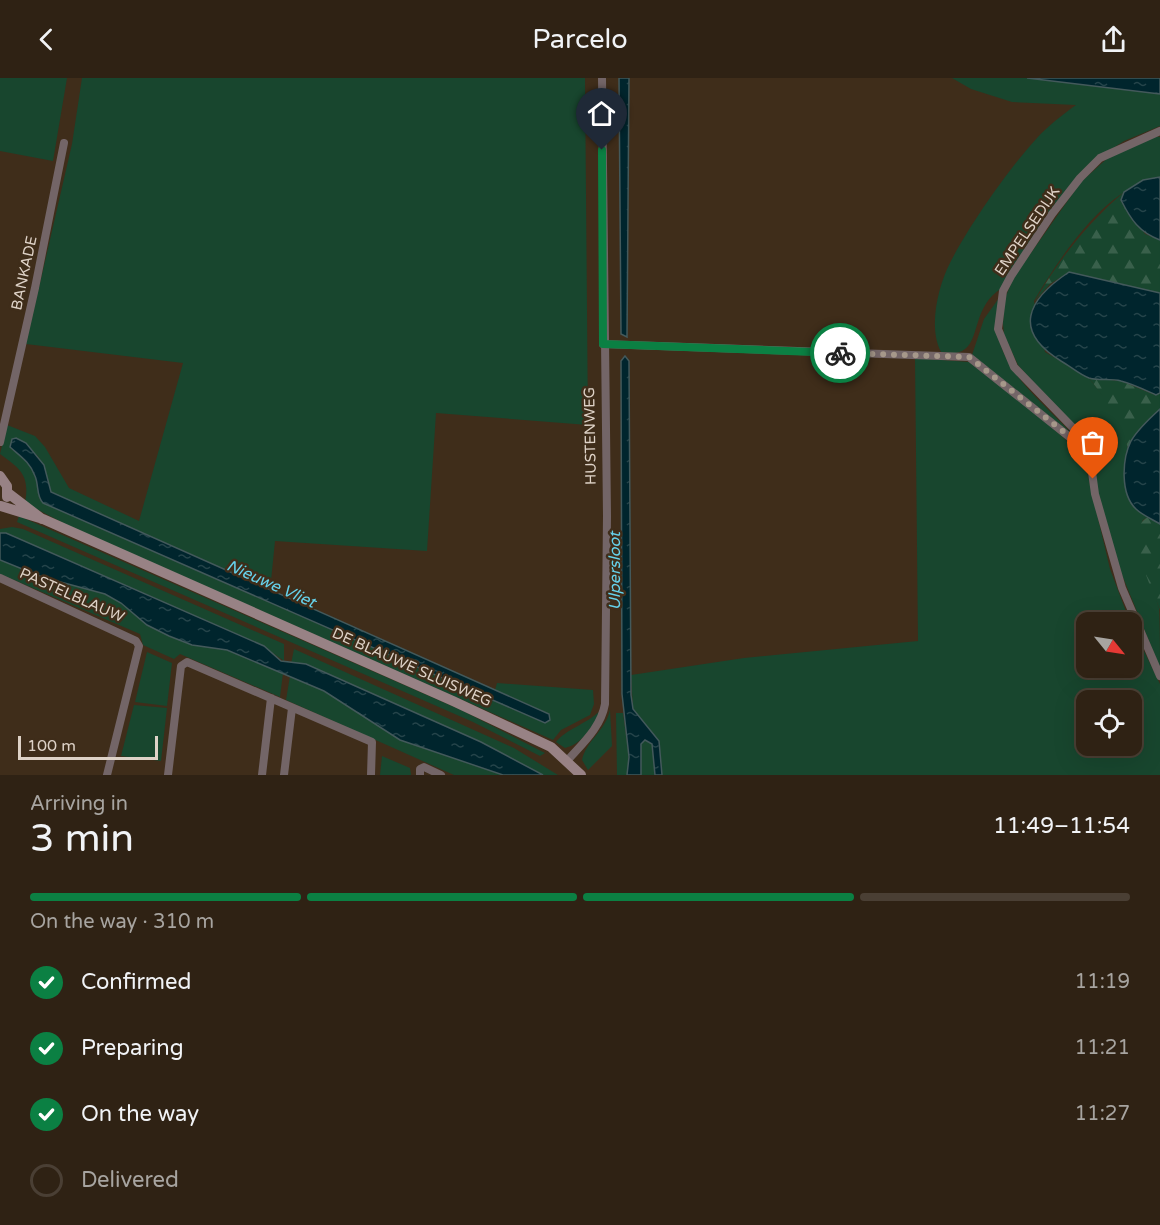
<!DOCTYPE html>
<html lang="en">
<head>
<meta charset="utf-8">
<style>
	:root { --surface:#2f2214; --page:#372a1d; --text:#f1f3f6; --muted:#a7a4a0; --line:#4a3f34; --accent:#0b8043 }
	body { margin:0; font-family:"Varela Round",sans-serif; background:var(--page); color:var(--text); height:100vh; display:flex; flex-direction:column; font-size:22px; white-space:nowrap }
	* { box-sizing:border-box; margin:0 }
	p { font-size:20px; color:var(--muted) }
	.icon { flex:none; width:33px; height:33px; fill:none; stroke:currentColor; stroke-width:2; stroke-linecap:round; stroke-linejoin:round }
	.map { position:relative; height:697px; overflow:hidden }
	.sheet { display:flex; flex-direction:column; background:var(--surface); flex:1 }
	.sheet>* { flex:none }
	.needle { width:39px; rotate:120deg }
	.buttons { position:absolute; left:1076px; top:534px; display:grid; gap:12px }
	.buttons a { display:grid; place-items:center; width:66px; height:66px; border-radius:12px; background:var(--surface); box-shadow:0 6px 24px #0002,0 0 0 2px var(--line); font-size:30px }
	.scale { position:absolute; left:18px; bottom:15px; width:140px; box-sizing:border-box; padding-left:6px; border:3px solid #ded2c7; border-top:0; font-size:16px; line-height:21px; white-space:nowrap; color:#ded2c7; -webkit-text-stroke:4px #3f2d1a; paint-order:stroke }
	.pin { position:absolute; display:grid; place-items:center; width:51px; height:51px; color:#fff; margin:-62px -26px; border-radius:50% 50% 50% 0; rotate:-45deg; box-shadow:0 0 6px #0007 }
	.pin .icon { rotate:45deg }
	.courier { position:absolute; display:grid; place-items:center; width:60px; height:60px; margin:-30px; border:4px solid #0b8043; border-radius:50%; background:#fff; color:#222; box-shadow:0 2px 8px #0007 }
	.head em { font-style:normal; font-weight:600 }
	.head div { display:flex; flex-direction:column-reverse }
	.head { display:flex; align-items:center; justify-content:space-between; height:102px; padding:0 30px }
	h1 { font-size:39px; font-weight:600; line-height:45px }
	.bar { display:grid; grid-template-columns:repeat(4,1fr); gap:9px 6px; align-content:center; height:72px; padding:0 30px }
	.bar i { height:8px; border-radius:4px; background:var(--line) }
	.bar .selected { background:var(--accent) }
	.bar p { grid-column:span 4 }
	ol { padding:0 30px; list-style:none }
	li { display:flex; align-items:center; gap:18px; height:66px }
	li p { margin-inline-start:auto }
	li .icon { padding:6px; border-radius:50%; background:var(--accent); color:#fff; stroke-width:4 }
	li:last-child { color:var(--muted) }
	li i { width:33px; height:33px; border:3px solid var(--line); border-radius:50% }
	header { display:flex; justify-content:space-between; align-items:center; height:78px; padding:0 30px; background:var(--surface); font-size:27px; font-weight:600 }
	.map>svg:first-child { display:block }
	.green { fill:#18462e; fill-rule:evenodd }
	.forest { fill:url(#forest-firs) }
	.water { fill:url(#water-ripples); stroke:#43595b; stroke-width:1.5 }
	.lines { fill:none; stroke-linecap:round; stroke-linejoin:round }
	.minor { stroke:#736567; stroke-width:8 }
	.secondary { stroke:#988285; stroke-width:10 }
	.done { stroke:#a6988a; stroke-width:6; stroke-dasharray:0 10.8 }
	.route { stroke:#0b8043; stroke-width:8 }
	.labels { text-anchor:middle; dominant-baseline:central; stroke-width:5; stroke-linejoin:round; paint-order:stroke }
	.street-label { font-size:15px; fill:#ded2c7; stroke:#3f2d1a }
	.water-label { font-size:16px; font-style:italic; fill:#66d2eb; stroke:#3f2d1a }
</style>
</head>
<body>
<header><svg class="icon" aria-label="back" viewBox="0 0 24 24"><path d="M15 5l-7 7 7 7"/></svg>Parcelo<svg class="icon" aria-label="share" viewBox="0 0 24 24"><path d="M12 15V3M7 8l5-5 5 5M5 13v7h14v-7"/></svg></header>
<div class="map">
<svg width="1160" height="697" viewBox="0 0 1160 697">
	<defs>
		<pattern id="forest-firs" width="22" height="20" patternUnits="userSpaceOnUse" patternTransform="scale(1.5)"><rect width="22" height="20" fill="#18462e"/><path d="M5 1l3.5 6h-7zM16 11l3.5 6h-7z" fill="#39604b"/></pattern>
		<pattern id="water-ripples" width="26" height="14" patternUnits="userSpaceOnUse" patternTransform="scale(1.5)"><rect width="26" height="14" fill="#00252d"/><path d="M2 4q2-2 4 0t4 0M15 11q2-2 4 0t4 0" fill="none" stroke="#25444a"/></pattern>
	</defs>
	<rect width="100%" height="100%" fill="#3f2d1a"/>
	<path class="green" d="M0,0h67l-14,83 -53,-10z
		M82,0h503l3,347 -152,-12 -9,138 -152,-10 -5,50 -219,-99 -7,-27 -7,-10 -26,-6c14,8 23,20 27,36 1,7 -1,12 5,18l502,220 4,-9 -54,-24 2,-7 96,7 1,14 -4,11 -29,15 -8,10 -484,-214 -44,-23c5,-27 -4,-34 -25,-49l7,-29 28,11 10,11 24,41 70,33 44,-158 -157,-19 46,-200z
		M952,0h208v48l-36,15 -26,17 -96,130c-29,18 -22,50 -37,61 -7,6 -16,4 -24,3 -13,-24 -3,-66 9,-89 18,-36 60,-96 87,-125 11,-12 25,-23 39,-33l-64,-3 -41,-13z
		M1152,57l8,2v40c-54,9 -100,80 -126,124l11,51 44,26 19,24 13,23 7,23 -1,9 8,51 13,9 -5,3c-14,31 9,58 16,88 1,18 1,41 1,60l-40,-98 -17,-53 -16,-73 -69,-79 -14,-30 -1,-12 2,-25 9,-21 67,-95 30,-27z
		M999,220c-14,63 35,94 73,136l-3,1 -97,-80 12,-36z
		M915,280l54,4 62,47 52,46 27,114 20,53h-44v46h45v-44l29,60v91h-498l-3,-34 -26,-32 -2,-34 113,-17 174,-17zM1086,622h45v46h-45z
		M19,438l442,194 84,43 -5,3 -67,-34 -456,-200z
		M12,449l11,2 261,115v17l-21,-15 -263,-113v-4z
		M0,482l42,17 63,17 16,9 26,22 22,11 23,9 35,4 56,24 -3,24 -100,-43 -6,5 -31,-14 -3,-11 -140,-60z
		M294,571l220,99 44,27h-15l-62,-33 -175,-78h-15z
		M147,574l25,11 -5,43 -32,-4z
		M290,598l34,15 76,49 103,35h-49l-168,-75z
		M134,627l33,3 -6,53 -40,-5z
		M610,632l2,36 -24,24 -6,-10c4,-19 24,-30 28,-50z
		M600,633c-6,15 -18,33 -35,37l-9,-6c9,-12 30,-18 44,-31z
		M616,635h7l6,44 -2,18h-10z
		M644,662l8,4 3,31h-14v-31z
		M382,678l28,12 1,7h-31z"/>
	<path class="forest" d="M1124,114l-3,8 24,34 15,6v53l-91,-21 -19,12 -15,17c24,-42 52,-77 89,-109z
		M1089,300l32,3 34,14 5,-2v16l-19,18 -13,21c-9,-27 -21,-48 -39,-70z
		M1148,439l12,7v86c-7,-21 -39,-79 -12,-93z"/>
	<path class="water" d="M619,0h10l-2,259 -6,-3z
		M1027,0h133v16z
		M1160,99v63c-21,-8 -29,-20 -39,-40l3,-8 19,-12z
		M1069,194l91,21v100l-4,2c-11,-5 -23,-11 -35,-14 -10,-3 -22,0 -32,-3 -9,-3 -19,-12 -28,-17 -49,-30 -34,-61 8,-89z
		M625,278l4,5 2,334 2,14 26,32 3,34h-7l-3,-31 -7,-4 -4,4v31h-14l2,-18 -7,-63 -1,-333z
		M1160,331v115c-8,-5 -18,-9 -24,-15 -16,-15 -14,-50 -5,-68 7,-12 19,-23 29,-32z
		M16,360l10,5 18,22 7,27 498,222 1,6 -5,3 -502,-220c-7,-7 -4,-18 -8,-27 -5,-14 -15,-20 -25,-29l2,-8z
		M0,455h6l258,113 17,15 25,3 175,78 62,33h-40l-103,-35 -76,-49 -97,-41 -35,-5 -23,-9 -22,-11 -26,-22 -16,-9 -63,-17 -42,-17z"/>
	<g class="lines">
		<path class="minor" d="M1160,53l-60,27 -20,20 -28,36 -41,62 -8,15 -5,38 16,38 62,64 7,16 8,18 4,29 27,94 38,88
			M603,266l366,13 113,90
			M0,364l35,-154 29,-145
			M0,500l136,63 3,5 -32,129
			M567,683c16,-18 34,-34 38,-57l2,-188 -5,-438
			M168,697l13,-109 6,-4 185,80 -1,33
			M262,697l9,-77
			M284,697l8,-67
			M420,697v-6l4,-2 17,8"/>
		<path class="secondary" d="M0,398l7,10v11
			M8,415l34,26
			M1,428l42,13 410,182 98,46 30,28"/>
	</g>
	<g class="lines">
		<path class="done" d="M840,275l129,4 114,90 8,18 2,14"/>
		<path class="route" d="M602,72l1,194 237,9"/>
	</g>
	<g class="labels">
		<g class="street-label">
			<text transform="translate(1027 153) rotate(-56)">EMPELSEDIJK</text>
			<text transform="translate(24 195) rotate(-78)">BANKADE</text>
			<text transform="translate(590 358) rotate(-91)">HUSTENWEG</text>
			<text transform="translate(72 517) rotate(24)">PASTELBLAUW</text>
			<text transform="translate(412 589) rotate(24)">DE BLAUWE SLUISWEG</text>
		</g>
		<g class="water-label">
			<text transform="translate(615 493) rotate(-90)">Ulpersloot</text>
			<text transform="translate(271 506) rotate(24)">Nieuwe Vliet</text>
		</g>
	</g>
</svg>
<div class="buttons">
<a><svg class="needle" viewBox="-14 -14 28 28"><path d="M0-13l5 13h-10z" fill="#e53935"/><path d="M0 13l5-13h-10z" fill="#a7a4a0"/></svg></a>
<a><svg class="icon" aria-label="locate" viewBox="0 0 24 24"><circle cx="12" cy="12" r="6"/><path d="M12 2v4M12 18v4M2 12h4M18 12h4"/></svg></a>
</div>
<div class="scale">100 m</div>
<div class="pin" style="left:1093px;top:401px;background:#ea580c"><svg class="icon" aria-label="bag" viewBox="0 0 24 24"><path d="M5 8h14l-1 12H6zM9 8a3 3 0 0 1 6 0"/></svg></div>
<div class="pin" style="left:602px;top:72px;background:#1f2937"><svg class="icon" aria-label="home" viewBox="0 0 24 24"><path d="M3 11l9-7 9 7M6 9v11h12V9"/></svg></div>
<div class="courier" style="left:840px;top:275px"><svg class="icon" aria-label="bike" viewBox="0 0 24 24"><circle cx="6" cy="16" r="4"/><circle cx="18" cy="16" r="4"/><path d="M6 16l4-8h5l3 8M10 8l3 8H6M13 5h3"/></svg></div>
</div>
<section class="sheet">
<div class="head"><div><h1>3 min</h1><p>Arriving in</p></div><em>11:49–11:54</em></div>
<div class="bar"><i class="selected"></i><i class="selected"></i><i class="selected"></i><i></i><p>On the way · 310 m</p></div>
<ol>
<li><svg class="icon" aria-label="check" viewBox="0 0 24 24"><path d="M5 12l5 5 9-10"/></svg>Confirmed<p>11:19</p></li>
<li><svg class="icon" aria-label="check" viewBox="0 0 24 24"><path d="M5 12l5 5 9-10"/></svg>Preparing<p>11:21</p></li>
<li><svg class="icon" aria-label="check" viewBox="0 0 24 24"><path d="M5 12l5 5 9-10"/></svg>On the way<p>11:27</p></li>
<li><i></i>Delivered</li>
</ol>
</section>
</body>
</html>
